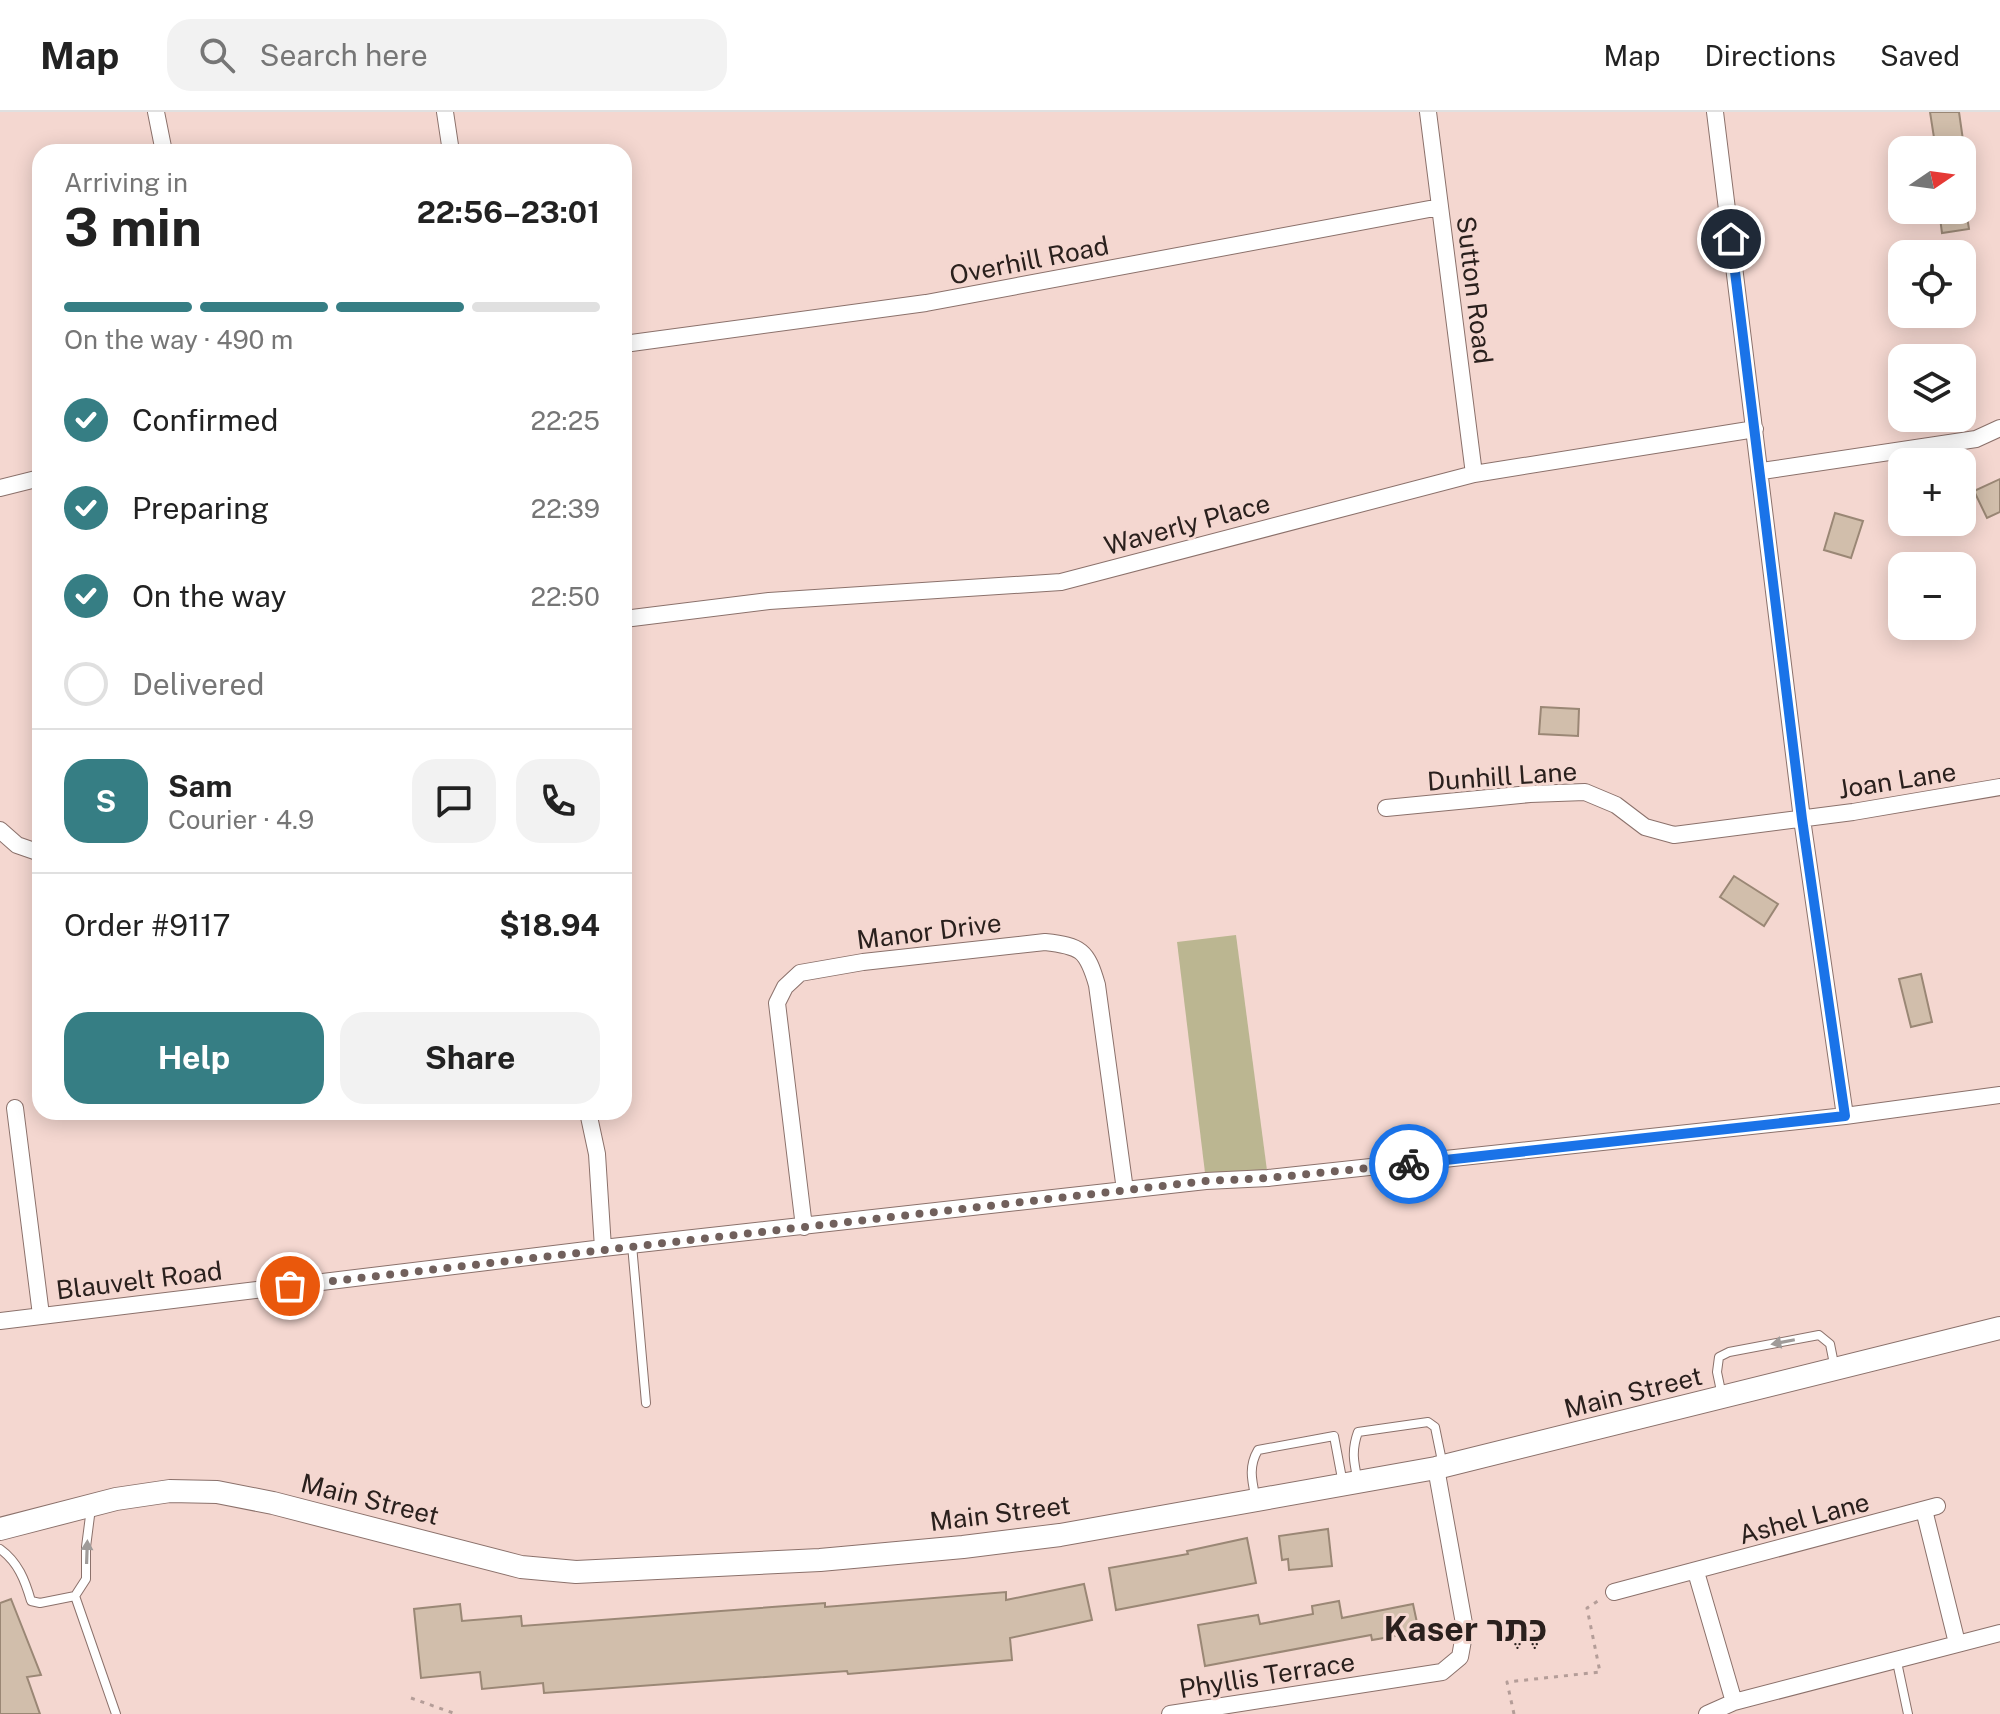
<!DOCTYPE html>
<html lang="en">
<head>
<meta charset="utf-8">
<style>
	:root { --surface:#fff; --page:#f2f2f2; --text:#222; --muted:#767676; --line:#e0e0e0; --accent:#367e84 }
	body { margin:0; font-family:"Public Sans","Noto Sans Hebrew",sans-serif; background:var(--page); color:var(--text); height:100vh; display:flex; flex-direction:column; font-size:30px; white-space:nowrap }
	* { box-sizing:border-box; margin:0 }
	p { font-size:26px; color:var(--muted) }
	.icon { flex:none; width:44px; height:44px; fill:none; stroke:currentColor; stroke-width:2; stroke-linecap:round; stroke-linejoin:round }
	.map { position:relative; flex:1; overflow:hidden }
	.sheet { position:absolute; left:32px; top:32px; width:600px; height:976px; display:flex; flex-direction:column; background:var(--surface); border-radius:24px; box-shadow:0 4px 20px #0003 }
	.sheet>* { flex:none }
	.needle { width:52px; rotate:77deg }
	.tools { position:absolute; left:1888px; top:24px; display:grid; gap:16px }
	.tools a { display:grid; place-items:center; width:88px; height:88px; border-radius:16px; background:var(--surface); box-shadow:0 4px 20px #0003; font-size:40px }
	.pin { position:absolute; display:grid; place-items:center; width:68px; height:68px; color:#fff; margin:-34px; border:4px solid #fff; border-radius:50%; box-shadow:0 2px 8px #0007 }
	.courier { position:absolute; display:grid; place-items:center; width:80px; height:80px; margin:-40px; border:6px solid #1a73e8; border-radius:50%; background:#fff; color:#222; box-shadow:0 2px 10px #0007 }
	.overview em { font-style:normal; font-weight:700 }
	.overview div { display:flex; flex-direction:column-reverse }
	.overview { display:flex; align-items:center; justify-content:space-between; height:136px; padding:0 32px }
	h1 { font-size:52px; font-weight:700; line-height:60px }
	.bar { display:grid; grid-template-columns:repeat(4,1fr); gap:12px 8px; align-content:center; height:96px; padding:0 32px }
	.bar i { height:10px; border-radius:6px; background:var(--line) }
	.bar .on { background:var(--accent) }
	.bar p { grid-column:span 4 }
	.line { display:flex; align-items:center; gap:20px; padding:0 32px; border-top:2px solid var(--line) }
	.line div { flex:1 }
	.round { display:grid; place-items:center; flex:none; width:84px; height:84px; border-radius:24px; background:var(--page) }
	ol { padding:0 32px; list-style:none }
	li { display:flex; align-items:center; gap:24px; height:88px }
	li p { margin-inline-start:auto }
	li .icon { padding:8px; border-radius:50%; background:var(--accent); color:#fff; stroke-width:4 }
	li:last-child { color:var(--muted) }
	li i { width:44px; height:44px; border:4px solid var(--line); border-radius:50% }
	.primary-button { display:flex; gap:16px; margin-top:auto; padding:16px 32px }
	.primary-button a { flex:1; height:92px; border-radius:24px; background:var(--accent); color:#fff; font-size:32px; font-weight:700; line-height:92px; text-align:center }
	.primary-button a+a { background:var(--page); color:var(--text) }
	header { display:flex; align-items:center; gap:48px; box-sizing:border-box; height:112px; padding:0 40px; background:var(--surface); border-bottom:2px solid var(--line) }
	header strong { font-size:38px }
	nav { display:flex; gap:44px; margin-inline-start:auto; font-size:28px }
	.search { width:560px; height:72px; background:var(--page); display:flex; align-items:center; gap:20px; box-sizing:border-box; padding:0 28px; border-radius:24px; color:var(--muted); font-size:30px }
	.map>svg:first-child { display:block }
	.green { fill:#bbb691 }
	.building { fill:#d1beab; stroke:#9a8775; stroke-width:2 }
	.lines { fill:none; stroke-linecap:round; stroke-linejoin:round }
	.lane-casing { stroke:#8b716b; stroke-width:10 }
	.street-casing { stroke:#8b716b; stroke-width:18 }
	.secondary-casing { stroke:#8b716b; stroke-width:24 }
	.path { stroke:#b49d98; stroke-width:3; stroke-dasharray:4 6; stroke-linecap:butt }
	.lane { stroke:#fff; stroke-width:8 }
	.street { stroke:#fff; stroke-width:16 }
	.secondary { stroke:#fff; stroke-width:22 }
	.oneway { fill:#9f9b99 }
	.done { stroke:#71605c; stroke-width:8; stroke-dasharray:0 14.4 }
	.route { stroke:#1a73e8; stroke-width:10 }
	.labels { text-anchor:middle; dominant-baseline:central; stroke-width:6; stroke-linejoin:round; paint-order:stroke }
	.street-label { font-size:26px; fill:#2a201d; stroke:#f4d7d0 }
	.district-label { font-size:34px; font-weight:bold; fill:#2a201d; stroke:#f4d7d0 }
</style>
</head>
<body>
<header>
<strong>Map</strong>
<div class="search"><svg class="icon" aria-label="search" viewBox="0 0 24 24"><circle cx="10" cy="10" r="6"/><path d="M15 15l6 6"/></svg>Search here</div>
<nav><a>Map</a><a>Directions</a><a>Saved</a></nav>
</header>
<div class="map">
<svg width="2000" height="1602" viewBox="0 0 2000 1602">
	<rect width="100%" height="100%" fill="#f4d7d0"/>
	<path class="green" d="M1236,823l32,243 -62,3 -29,-239z"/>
	<path class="building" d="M1930,0h29l4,28 -28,4z
		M1939,98h27l3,19 -27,4z
		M2000,367v33l-13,6 -13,-27z
		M1835,401l28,8 -12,37 -27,-8z
		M1541,595l38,2 -1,27 -39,-2z
		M1734,764l44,28 -14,22 -44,-29z
		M1921,862l11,48 -21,5 -12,-48z
		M1328,1417l4,37 -43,4 -1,-11 -6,1 -3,-24z
		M1247,1426l9,45 -140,27 -7,-42 79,-14 -1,-3z
		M1084,1472l8,36 -82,18 2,22 -164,14 -1,-3 -303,22 -1,-10 -61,6 -2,-17 -59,6 -7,-69 46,-5 2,17 59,-5 1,10 303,-23v4l181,-15v8z
		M11,1487l30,76 -14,2 13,37h-40v-111z
		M1339,1489l3,17 71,-14 6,28 -47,8 -1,-5 -166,31 -7,-41 60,-10 2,9 53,-10 -1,-8z"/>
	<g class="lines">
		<g class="lane-casing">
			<path id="lane" d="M632,1133l14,158
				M1722,1284l-5,-24 2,-15 10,-5 90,-17 11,9 5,25
				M1358,1370c-4,-19 -7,-31 0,-50l70,-10 7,5 8,39
				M1256,1388c-4,-19 -8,-33 2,-50l76,-14 9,48
				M0,1437c18,13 25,31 31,52l9,2 35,-7 11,-17v-32l5,-39
				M75,1484l41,118
				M1897,1550l11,52"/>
		</g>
		<g class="street-casing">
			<path id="street" d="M156,0l8,40
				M445,0l6,40
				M1428,0l46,362
				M1715,0l87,707 43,297
				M624,232l302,-41 514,-96
				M1762,359l214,-32 24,-11
				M0,376l40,-10
				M624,507l145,-18 292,-19 413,-108 281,-45
				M1386,696l144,-14 55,-2 31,13 29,22 29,8 179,-23 147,-25
				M0,718l17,15 23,8
				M15,996l26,207
				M588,1000l9,42 6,94
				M804,1115l-27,-224 8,-16 15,-14 63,-11 182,-20c36,4 42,8 52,43l28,205
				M0,1209l603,-73 603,-67 62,-3 577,-62 155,-21
				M1924,1398l33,133
				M1696,1460l38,130
				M1614,1480l323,-86
				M1170,1602l272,-42 18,-15 5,-28 -29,-161
				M1707,1602l27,-12 266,-69"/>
		</g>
		<g class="secondary-casing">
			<path id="secondary" d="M0,1417l116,-30 54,-8 47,1 56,11 248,64 55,5 244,-12 143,-13 97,-12 376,-67 564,-140"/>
		</g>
		<path class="path" d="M411,1586l45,16
			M1514,1602l-7,-32 93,-10 -13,-64 14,-9"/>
		<use href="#lane" class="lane"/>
		<use href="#street" class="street"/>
		<use href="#secondary" class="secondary"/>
	</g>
	<defs><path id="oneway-solid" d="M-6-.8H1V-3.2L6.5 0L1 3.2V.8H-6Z" transform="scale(2)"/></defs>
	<g class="oneway">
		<use href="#oneway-solid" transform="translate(1783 1230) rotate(169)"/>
		<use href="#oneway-solid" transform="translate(87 1440) rotate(-88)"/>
	</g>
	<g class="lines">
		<path class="done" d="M290,1174l916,-105 62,-3 141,-14"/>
		<path class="route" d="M1409,1052l436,-48 -43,-297 -71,-580"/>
	</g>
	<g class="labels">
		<g class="street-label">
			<text transform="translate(1029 148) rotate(-11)">Overhill Road</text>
			<text transform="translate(1475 178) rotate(83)">Sutton Road</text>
			<text transform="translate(1187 412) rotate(-15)">Waverly Place</text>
			<text transform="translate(1502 664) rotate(-4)">Dunhill Lane</text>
			<text transform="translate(1897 668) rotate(-9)">Joan Lane</text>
			<text transform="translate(929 819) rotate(-7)">Manor Drive</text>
			<text transform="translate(139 1168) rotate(-7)">Blauvelt Road</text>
			<text transform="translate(1633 1280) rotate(-14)">Main Street</text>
			<text transform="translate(370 1387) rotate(14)">Main Street</text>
			<text transform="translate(1000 1401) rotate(-7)">Main Street</text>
			<text transform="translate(1804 1406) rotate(-15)">Ashel Lane</text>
			<text transform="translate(1267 1563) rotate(-9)">Phyllis Terrace</text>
		</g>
		<g class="district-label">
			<text x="1465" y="1517">Kaser כֶּתֶר</text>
		</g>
	</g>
</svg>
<div class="tools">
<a><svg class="needle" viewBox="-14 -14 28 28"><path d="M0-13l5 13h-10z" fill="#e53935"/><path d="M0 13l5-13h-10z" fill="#767676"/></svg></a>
<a><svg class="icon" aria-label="locate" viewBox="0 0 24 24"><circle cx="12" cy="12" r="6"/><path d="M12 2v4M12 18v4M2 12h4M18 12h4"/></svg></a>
<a><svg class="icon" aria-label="layers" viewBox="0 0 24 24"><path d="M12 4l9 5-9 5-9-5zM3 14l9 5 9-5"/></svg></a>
<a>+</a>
<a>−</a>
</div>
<div class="pin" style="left:290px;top:1174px;background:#ea580c"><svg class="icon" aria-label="bag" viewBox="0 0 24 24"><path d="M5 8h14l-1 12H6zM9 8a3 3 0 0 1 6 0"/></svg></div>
<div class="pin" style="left:1731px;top:127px;background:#1f2937"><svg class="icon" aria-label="home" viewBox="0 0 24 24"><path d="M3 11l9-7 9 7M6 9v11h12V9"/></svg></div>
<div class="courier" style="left:1409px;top:1052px"><svg class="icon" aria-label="bike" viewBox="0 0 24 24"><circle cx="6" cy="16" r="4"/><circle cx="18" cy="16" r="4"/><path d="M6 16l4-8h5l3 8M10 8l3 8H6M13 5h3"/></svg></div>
<section class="sheet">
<div class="overview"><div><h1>3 min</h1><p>Arriving in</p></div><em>22:56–23:01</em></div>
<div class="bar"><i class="on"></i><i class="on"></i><i class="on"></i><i></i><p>On the way · 490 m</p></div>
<ol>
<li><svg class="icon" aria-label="check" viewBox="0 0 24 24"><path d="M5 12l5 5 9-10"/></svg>Confirmed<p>22:25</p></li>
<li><svg class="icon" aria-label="check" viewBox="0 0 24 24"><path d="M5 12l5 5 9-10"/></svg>Preparing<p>22:39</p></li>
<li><svg class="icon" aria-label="check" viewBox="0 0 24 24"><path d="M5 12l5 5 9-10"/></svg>On the way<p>22:50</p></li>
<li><i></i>Delivered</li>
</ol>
<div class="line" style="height:144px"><b class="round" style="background:var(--accent);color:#fff">S</b><div><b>Sam</b><p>Courier · 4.9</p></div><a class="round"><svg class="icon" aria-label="chat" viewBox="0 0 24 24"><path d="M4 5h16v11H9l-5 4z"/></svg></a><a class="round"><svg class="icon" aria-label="phone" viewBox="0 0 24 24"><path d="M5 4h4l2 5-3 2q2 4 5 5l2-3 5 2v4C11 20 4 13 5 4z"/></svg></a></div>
<div class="line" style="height:104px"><div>Order #9117</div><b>$18.94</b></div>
<div class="primary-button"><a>Help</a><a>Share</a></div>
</section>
</div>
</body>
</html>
